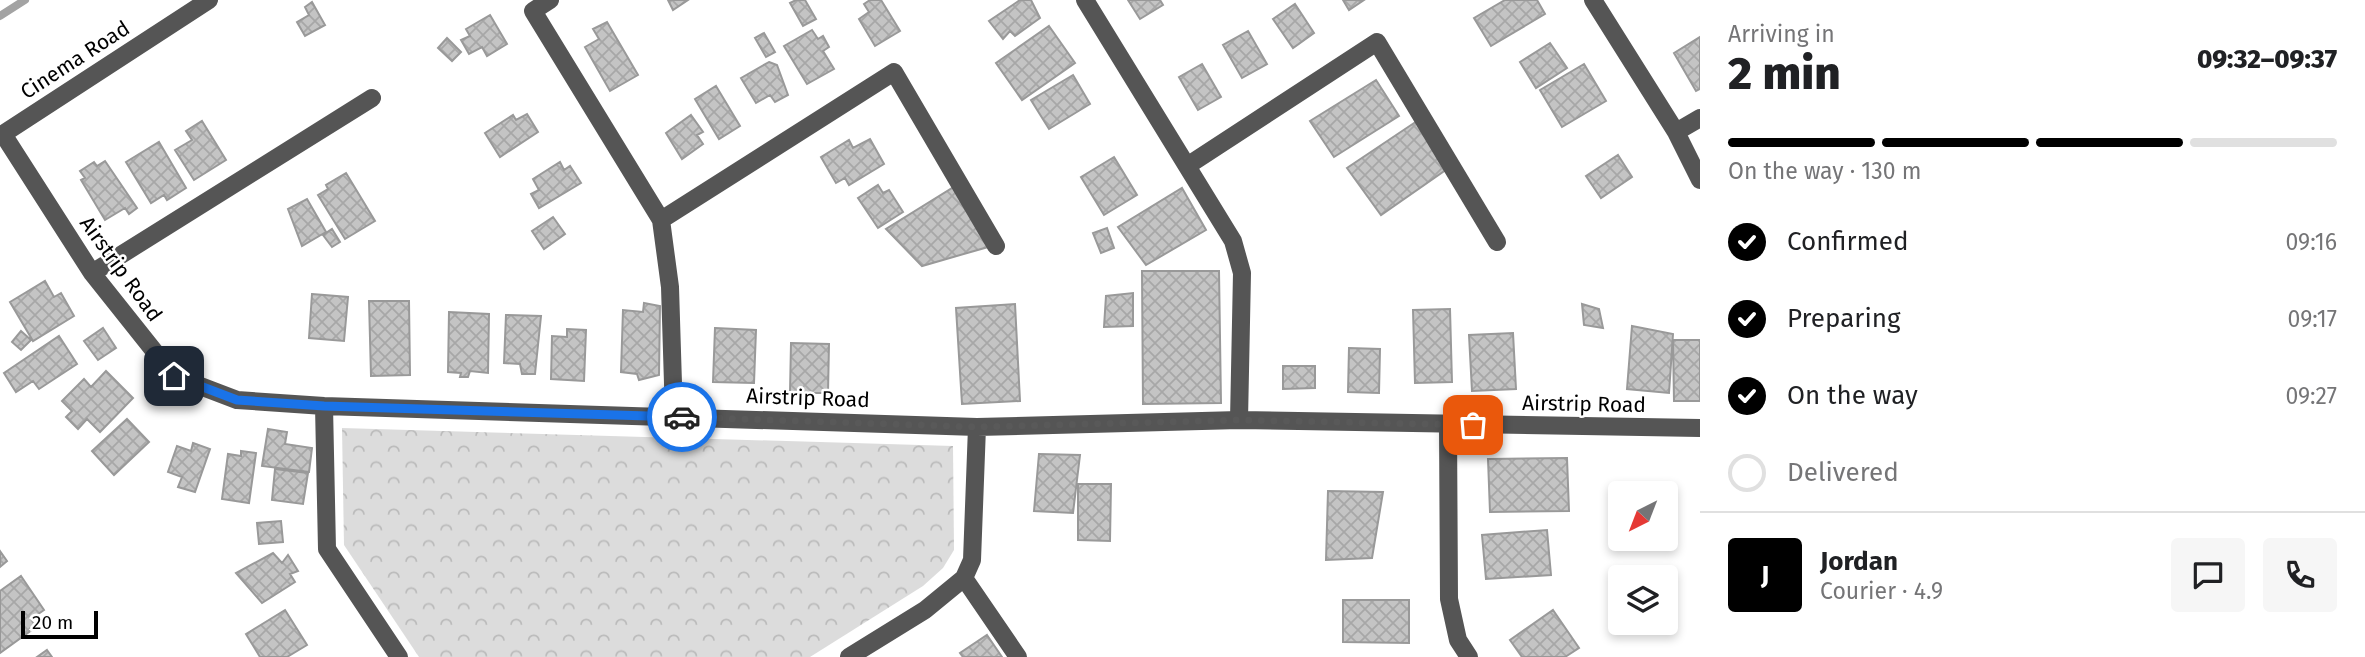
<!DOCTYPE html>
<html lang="en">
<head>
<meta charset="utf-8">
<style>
	:root { --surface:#fff; --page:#f6f6f6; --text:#202124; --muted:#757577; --line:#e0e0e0; --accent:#000 }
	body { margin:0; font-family:"Fira Sans",sans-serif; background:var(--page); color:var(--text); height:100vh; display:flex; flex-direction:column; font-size:26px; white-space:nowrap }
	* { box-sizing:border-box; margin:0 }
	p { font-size:23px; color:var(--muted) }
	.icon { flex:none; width:38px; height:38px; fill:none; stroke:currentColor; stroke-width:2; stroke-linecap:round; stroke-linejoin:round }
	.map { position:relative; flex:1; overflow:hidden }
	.details { display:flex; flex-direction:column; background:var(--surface); width:665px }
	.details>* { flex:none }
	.needle { width:46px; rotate:222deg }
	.tools { position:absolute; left:1608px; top:481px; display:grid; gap:14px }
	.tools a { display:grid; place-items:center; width:70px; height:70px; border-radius:7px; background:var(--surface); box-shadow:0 4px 10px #0003; font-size:35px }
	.scale { position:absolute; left:21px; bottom:18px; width:77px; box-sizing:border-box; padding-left:7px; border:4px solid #000; border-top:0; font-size:19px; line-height:24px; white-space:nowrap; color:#000; -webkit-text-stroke:5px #fff; paint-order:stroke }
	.pin { position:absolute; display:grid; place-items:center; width:60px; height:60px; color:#fff; margin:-30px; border-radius:14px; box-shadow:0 4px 10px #0006 }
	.courier { position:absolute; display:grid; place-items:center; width:70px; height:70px; margin:-35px; border:5px solid #1a73e8; border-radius:50%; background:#fff; color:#222; box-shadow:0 2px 9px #0007 }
	.summary em { font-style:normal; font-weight:800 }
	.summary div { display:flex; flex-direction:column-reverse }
	.summary { display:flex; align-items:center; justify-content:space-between; height:119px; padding:0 28px }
	h1 { font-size:46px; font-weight:800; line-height:52px }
	.bar { display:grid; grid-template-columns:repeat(4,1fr); gap:10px 7px; align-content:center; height:84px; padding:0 28px }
	.bar i { height:9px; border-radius:5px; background:var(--line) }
	.bar .current { background:var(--accent) }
	.bar p { grid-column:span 4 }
	.line { display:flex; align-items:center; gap:18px; padding:0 28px; border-top:2px solid var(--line) }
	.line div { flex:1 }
	.round { display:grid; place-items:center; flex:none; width:74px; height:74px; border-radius:7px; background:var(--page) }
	ol { padding:0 28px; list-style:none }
	li { display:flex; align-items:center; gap:21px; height:77px }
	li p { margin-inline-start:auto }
	li .icon { padding:7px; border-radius:50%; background:var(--accent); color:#fff; stroke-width:4 }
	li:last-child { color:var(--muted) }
	li i { width:38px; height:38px; border:4px solid var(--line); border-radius:50% }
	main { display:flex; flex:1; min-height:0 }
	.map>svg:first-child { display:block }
	.park { fill:url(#park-crowns) }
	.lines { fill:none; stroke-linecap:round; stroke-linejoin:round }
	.stream { stroke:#a3a3a3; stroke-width:8 }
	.building { fill:url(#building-cross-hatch); stroke:#999; stroke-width:2 }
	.minor { stroke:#555; stroke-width:18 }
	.done { stroke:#595959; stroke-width:7; stroke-dasharray:0 12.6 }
	.route { stroke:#1a73e8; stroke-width:9 }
	.labels { text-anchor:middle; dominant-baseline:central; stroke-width:5; stroke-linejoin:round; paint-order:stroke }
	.street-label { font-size:21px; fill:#000; stroke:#fff }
</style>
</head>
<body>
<main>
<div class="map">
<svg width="1700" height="657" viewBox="0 0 1700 657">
	<defs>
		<pattern id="park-crowns" width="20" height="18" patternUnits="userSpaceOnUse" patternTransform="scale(1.75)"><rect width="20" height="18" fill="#dcdcdc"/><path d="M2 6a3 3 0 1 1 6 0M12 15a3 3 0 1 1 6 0" fill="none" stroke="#bbb"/></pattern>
		<pattern id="building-cross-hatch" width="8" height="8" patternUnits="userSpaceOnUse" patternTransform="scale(1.75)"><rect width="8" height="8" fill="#c4c4c4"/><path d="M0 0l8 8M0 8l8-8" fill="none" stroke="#a7a7a7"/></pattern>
	</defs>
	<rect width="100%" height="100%" fill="#fff"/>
	<path class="park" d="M342,428l611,18 1,104 -11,18 -20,18 -113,71h-391l-75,-112z"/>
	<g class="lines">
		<path class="stream" d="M0,16l25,-16"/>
	</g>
	<path class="building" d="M668,0h20l-15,10z
		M796,0h9l11,19 -13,7 -13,-23z
		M870,0h11l19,31 -25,15 -16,-27 10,-7 -5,-8z
		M1020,0h11l9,18 -25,18 -5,-5 -7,8 -14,-18z
		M1128,0h32l3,5 -23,14z
		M1343,0h21l-15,10z
		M1505,0h32l8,14 -54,32 -17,-28z
		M312,2l13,23 -20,11 -8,-14 12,-7 -4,-8z
		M1295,4l19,29 -21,15 -20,-29z
		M490,15l17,29 -20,12 -5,-9 -13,7 -8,-14 9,-4 -4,-7z
		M607,22l31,53 -28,16 -25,-44 14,-8 -6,-10z
		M1049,26l26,37 -53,37 -26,-37z
		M812,30l6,9 5,-3 6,11 -6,4 11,18 -27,15 -23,-38z
		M1248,31l19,33 -25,14 -19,-33z
		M764,33l11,19 -9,5 -11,-19z
		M1700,37v52l-4,2 -22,-38z
		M447,38l14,14 -9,9 -14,-13z
		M1550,43l17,25 -31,20 -16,-26z
		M769,62l8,3 11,30 -13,7 -5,-7 -14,8 -15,-25z
		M1202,64l19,33 -23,13 -19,-33z
		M1584,64l22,37 -44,26 -22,-37z
		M1073,75l17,29 -41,25 -18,-29z
		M1376,80l23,36 -65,41 -24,-36z
		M716,86l24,40 -21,13 -24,-40z
		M527,114l11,18 -38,25 -15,-24 28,-18 3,5z
		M691,115l12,17 -6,3 6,9 -21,15 -16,-26z
		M202,121l24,39 -32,20 -19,-30 17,-10 -6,-9z
		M1417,121l33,46 -69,48 -34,-47z
		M870,139l14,25 -35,21 -4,-7 -9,5 -15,-26 28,-17 4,8z
		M159,142l27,46 -19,12 -3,-5 -13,8 -25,-41z
		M1618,155l14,22 -31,21 -15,-22z
		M1114,157l23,38 -33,20 -23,-38z
		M105,161l32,47 -8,6 -4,-6 -20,12 -24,-40 4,-2 -5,-7 14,-9 3,4z
		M560,162l4,8 6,-4 11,17 -42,25 -8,-14 8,-4 -6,-11z
		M346,173l29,48 -30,18 -27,-44 10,-6 -2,-4z
		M878,185l5,8 6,-3 14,22 -25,16 -20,-30z
		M957,185l31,62 -66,19 -36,-37z
		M1182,188l24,42 -60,35 -28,-38z
		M307,199l19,33 -24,14 -14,-37z
		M553,217l12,17 -21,15 -12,-18z
		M1107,228l7,20 -13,5 -8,-20z
		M332,229l8,13 -8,5 -9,-12z
		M1142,271h77l2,132 -78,1z
		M45,281l9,16 7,-4 13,23 -41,25 -23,-39z
		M1133,293v33l-29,1 2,-31z
		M312,294l36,3 -4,44 -35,-3z
		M369,301h40l1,74 -39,1z
		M644,303l16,3 -1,69 -20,5 -2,-6 -16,-2 2,-62 20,2z
		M1015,304l5,97 -58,3 -6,-96z
		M1582,304l17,5 4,19 -19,-3z
		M1450,309l2,73 -37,1 -2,-73z
		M449,312l40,2 -1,59 -18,-2 -2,6h-8l1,-4 -13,-1z
		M506,315l35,1 -6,58h-13l-2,-10 -16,-1z
		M1632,326l41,8 -4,59 -42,-4z
		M103,328l13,20 -18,12 -14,-19z
		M715,328l41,2 -2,53 -41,-1z
		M567,329l19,1 -2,51 -33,-2 1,-43 15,1z
		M21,331l10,9 -10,10 -9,-8z
		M1513,333l3,56 -44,2 -3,-56z
		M59,336l18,28 -38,25 -6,-8 -17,11 -12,-19z
		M1673,340h27v61h-26z
		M791,343l38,1 -1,49h-38z
		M1349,348l31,1 -1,44 -31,-1z
		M1283,366h32v22l-32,1z
		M106,371l27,27 -33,34 -13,-13 -9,10 -12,-12 6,-6 -10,-10 22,-22 7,8z
		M127,419l22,23 -35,33 -22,-24z
		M268,429l19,3 -2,12 27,4 -3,24 -47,-6z
		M193,443l17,6 -15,43 -17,-5 4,-10 -14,-5 9,-26 14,5z
		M241,451l15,2 -7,50 -27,-4 6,-45 13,2z
		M1039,454l41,1 -7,58 -39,-2z
		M1567,458l2,53 -79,1 -2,-53z
		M275,469l33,4 -5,31 -31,-4z
		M1078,484h33l-1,57 -32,-1z
		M1328,491l55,1 -11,66 -46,2z
		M281,521l2,21 -24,2 -2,-21z
		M1547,530l4,45 -65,4 -4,-44z
		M0,551l7,10 -7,6z
		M273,553l9,10 6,-8 10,16 -8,3 5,8 -33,21 -26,-30z
		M21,576l23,34 -13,9 5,8 -36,26v-62z
		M1343,600h66v43l-66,-1z
		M285,610l22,35 -20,12h-27l-14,-23z
		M1553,610l26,38 -14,9h-43l-12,-17z
		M987,635l15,22h-39l-3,-4z
		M47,650l5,7h-15z"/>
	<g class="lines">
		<path class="minor" d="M550,0l-17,11 128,209 9,67 4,129
			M1085,0l148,241 9,32 -3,147
			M1593,0l83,132 24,48
			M1676,132l24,-14
			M3,134l89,139 82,103 63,24 87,6 653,21 262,-7 461,8
			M0,136l209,-136
			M1187,166l190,-124 120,200
			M661,220l233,-148 102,174
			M92,273l280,-175
			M324,406l3,143 72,108
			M1448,425l1,174 9,41 11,17
			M964,578l54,79
			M849,657l76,-47 39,-32 8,-18 5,-133"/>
	</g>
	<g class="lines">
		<path class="done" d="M682,417l295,10 262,-7 234,5"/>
		<path class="route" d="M174,376l63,24 87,6 358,11"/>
	</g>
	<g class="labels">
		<g class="street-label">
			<text transform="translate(75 60) rotate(-33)">Cinema Road</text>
			<text transform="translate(121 269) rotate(54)">Airstrip Road</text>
			<text transform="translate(808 398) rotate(2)">Airstrip Road</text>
			<text transform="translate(1584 404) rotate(1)">Airstrip Road</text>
		</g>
	</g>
</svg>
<div class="tools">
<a><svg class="needle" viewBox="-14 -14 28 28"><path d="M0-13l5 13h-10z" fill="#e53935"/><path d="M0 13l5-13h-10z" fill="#757577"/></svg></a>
<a><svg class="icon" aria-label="layers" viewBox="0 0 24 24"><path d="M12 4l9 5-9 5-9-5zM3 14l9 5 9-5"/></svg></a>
</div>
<div class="scale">20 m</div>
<div class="pin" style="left:1473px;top:425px;background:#ea580c"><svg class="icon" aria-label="bag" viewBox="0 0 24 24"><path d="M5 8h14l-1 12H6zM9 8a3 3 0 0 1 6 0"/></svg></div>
<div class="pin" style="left:174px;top:376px;background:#1f2937"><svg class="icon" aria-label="home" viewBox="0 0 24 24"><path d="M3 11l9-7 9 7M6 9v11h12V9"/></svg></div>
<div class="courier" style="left:682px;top:417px"><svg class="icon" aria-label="car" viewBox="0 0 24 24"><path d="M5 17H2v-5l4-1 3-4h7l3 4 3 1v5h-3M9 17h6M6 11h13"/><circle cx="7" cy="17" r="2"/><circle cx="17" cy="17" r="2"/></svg></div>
</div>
<section class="details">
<div class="summary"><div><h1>2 min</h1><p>Arriving in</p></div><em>09:32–09:37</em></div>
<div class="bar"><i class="current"></i><i class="current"></i><i class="current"></i><i></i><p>On the way · 130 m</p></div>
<ol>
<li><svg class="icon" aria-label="check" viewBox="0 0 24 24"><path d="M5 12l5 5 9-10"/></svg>Confirmed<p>09:16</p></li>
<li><svg class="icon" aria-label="check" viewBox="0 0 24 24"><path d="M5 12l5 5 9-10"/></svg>Preparing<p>09:17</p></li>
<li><svg class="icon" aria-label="check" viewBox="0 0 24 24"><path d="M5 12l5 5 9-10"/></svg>On the way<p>09:27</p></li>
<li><i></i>Delivered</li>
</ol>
<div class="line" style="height:126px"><b class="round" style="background:var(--accent);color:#fff">J</b><div><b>Jordan</b><p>Courier · 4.9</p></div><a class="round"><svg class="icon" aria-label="chat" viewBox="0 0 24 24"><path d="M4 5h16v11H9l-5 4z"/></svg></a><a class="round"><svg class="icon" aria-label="phone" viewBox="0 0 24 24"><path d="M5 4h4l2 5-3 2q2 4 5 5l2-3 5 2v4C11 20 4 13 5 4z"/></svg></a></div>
</section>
</main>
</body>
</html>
